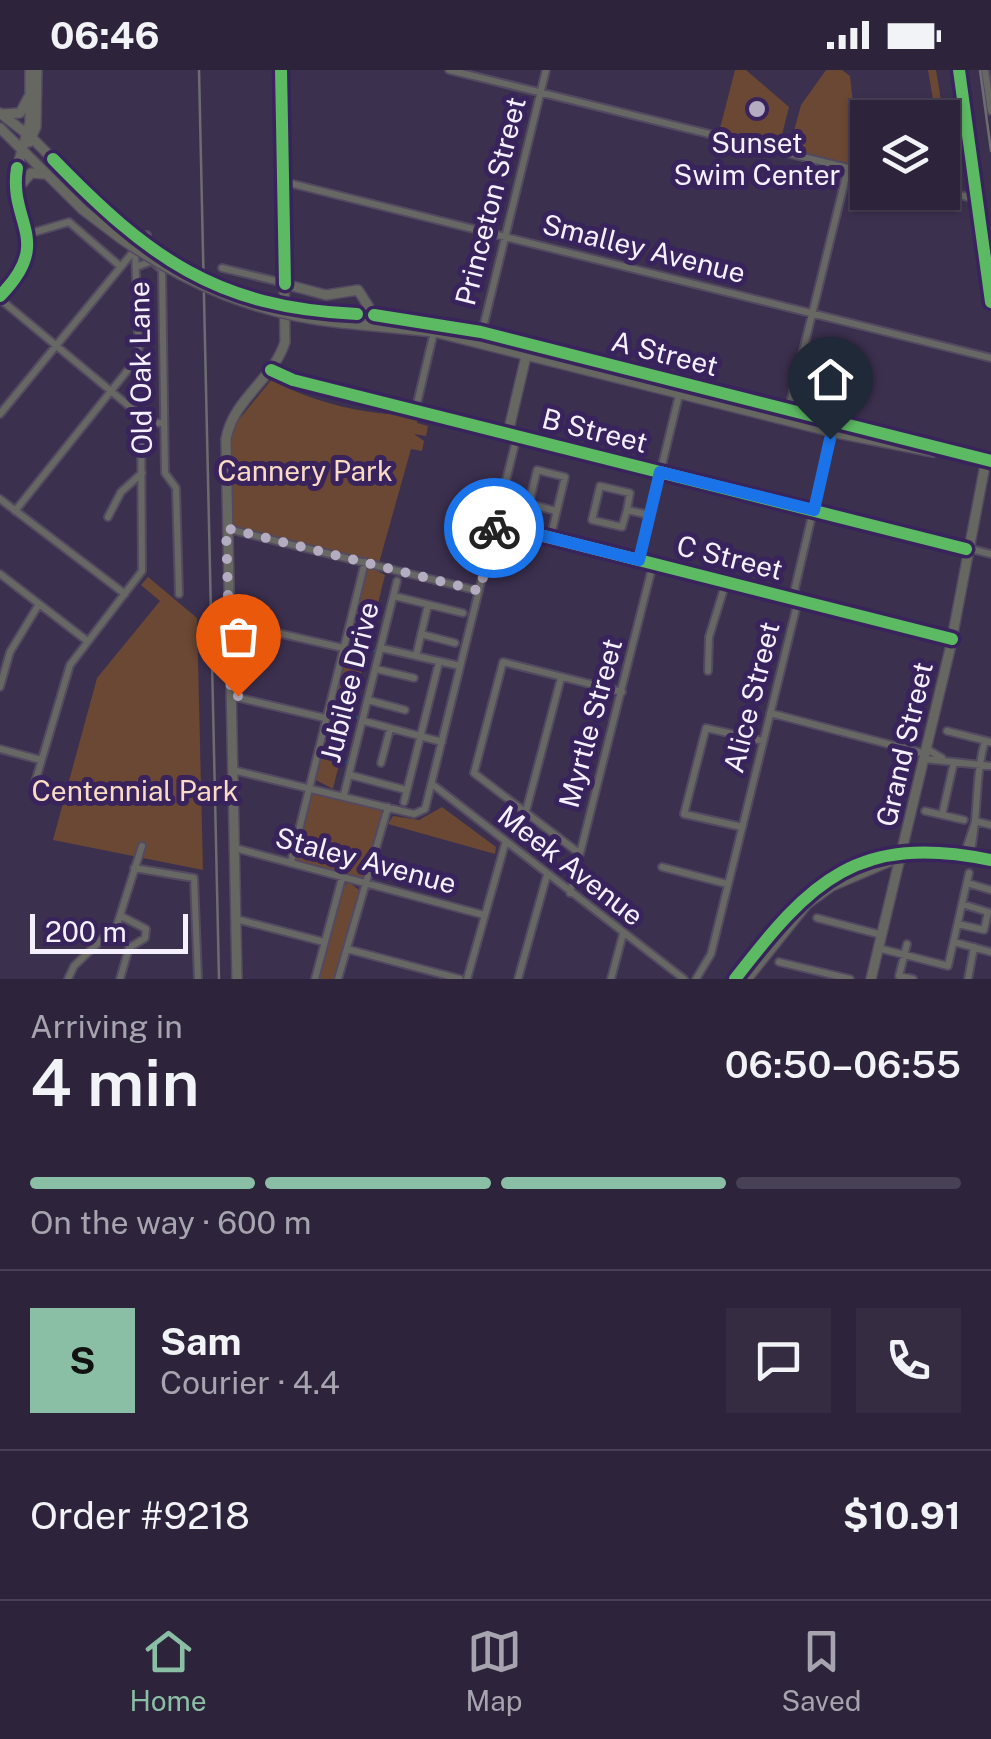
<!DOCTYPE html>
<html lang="en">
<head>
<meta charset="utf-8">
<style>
	:root { --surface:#2d243b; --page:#352c42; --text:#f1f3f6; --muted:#a7a4af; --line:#484155; --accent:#8abfa5 }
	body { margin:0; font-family:"Public Sans",sans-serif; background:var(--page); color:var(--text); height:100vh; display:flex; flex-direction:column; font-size:38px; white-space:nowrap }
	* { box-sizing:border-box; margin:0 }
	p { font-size:32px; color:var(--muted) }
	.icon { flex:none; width:55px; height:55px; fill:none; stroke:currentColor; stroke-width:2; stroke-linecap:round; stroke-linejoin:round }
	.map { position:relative; height:909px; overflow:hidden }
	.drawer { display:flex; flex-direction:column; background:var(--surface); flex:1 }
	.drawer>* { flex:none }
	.tools { position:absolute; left:850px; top:30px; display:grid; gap:20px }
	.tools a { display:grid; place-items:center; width:110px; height:110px; border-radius:0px; background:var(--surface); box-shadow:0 2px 8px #0004,0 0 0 2px var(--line); font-size:50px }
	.scale { position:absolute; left:30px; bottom:25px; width:158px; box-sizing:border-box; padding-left:10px; border:5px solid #f5f0ff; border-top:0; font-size:28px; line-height:35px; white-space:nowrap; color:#f5f0ff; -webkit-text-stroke:8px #39235c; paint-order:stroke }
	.pin { position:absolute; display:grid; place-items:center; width:85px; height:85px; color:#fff; margin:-102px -42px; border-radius:50% 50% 50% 0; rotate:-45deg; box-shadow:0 0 10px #0007 }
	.pin .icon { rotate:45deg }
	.courier { position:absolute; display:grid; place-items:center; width:100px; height:100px; margin:-50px; border:8px solid #1a73e8; border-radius:50%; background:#fff; color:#222; box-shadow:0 2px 12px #0007 }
	.headline em { font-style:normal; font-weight:600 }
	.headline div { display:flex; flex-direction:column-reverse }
	.headline { display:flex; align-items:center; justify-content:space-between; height:170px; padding:0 30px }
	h1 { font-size:65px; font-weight:600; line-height:75px }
	.bar { display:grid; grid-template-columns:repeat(4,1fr); gap:15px 10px; align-content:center; height:120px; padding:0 30px }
	.bar i { height:12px; border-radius:8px; background:var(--line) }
	.bar .current { background:var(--accent) }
	.bar p { grid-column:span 4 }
	.line { display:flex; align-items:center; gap:25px; padding:0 30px; border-top:2px solid var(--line) }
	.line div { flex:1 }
	.round { display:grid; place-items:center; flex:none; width:105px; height:105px; border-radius:0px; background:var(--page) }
	.status { display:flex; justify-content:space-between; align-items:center; height:70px; padding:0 50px; background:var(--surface); direction:ltr }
	.status svg { height:28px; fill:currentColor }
	.tab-bar { display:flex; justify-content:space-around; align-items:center; height:140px; border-top:2px solid var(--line); background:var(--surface); font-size:28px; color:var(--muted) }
	.tab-bar a { display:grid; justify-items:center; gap:5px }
	.tab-bar .current { color:var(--accent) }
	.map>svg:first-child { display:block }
	.park { fill:#6a4833 }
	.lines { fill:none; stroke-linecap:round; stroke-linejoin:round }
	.stream { stroke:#185174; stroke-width:2.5 }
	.street-casing { stroke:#534a61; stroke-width:10 }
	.secondary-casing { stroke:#534a61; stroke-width:12 }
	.street { stroke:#676764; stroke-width:6 }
	.secondary { stroke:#676762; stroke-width:9 }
	.rail { stroke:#6e6c70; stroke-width:2.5 }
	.secondary-bridge-casing { stroke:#534a61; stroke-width:12; stroke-linecap:butt }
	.secondary-bridge { stroke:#676762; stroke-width:9 }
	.cycleway-casing { stroke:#39235c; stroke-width:19 }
	.cycleway { stroke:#5cba63; stroke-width:12 }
	.done { stroke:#b4adc1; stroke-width:10; stroke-dasharray:0 18 }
	.route { stroke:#1a73e8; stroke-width:12 }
	.poi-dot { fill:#b4adc1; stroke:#39235c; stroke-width:4 }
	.labels { text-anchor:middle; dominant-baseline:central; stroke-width:10; stroke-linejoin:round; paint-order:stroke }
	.poi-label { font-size:28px; fill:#f5f0ff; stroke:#39235c }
	.street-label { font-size:28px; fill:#f5f0ff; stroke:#39235c }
	.park-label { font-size:28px; fill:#fadbc4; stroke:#39235c }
</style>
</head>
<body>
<div class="status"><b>06:46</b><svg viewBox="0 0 49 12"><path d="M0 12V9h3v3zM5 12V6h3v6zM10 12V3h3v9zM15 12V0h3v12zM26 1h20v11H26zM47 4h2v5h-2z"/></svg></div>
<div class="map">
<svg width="991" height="909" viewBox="0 0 991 909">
	<rect width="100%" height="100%" fill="#3c304f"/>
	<path class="park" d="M735,0h11l43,37 -10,40 -60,-15z
		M826,0h16l8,6 10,90 -71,-17 12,-44z
		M928,0h8l9,55 -2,10 -1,-17 -6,-1z
		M272,309c32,22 110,41 147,34l-2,10 11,3 -2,10 -12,-2 10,7 -2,10 -11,-2 -32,114 -143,-36 -5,-5 -1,-84 6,-15z
		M370,497l15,8 -52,214 -19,-10 51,-208z
		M148,507l49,41 6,252 -150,-30 44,-162 63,-77 -19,-16z
		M313,721l70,17 -19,71 -69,-18z
		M442,737l54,40 -1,7 -107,-30 5,-8 26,4z
		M349,812l11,9 -25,88h-17l25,-93z"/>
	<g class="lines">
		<path class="stream" d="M367,579l9,3
			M350,645l9,3
			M337,693l11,-1"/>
		<g class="street-casing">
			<path id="street" d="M449,0l419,103
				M959,0l32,232
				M985,0l6,41
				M285,112l706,176
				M942,121l34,8
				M28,164l41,-12 52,45
				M136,197l16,-6 10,9 3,203 11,15 3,106
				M222,198l62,15
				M0,229l141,117 1,155 -72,94 -37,124
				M479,274l67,-274
				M415,342l19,-80
				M0,344l147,-179
				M786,350l62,-252
				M141,353h23
				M514,365l477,119
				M0,429l125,95
				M627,440l-5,17 -30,-7 8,-34 30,7 -3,17 23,5
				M15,441l124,-155 -4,-106
				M108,447l13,-25 21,-19
				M496,454l456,115
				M228,459l251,62
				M550,468l2,-7 13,-54 -28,-7 -8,34 27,7
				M639,490l41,-169
				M0,504l86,66
				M394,526l69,17
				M230,552l113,26
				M421,564l34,9
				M381,578l79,18
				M416,586l12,-51
				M376,599l38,9
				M708,601l1,-34 17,-55
				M0,617l10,-35 29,-48
				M231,626l94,22
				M368,630l37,10
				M770,643l156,41
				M364,651l78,21
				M947,661l44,11
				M0,679l41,11
				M927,679l15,9
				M925,689l66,7
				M381,693l9,-34
				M233,700l181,44 11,-5 92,-373
				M350,705l56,15
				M432,714l252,195
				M344,724l53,-213
				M404,732l35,-140
				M526,741l35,-133
				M925,741l39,9
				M942,745l12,-53
				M975,751l16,4
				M742,757l-58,-13 22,-86 57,13
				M235,778l249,67
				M579,783l-105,-80 29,-111 119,30
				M964,785l11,-33
				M970,785c9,-38 4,-76 15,-114
				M291,792l74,-300
				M662,797l65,17
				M134,798l60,10 4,101
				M967,813l24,7
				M570,823l83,-329
				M817,848l65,17
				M236,849l88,23
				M958,854l26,6 4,-18 -26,-8
				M954,872l37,10
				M907,874l-8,32 14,3
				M878,878l70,18 21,-93
				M347,879l113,30
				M779,892l71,17
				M68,909l6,-13 43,-41 25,-79
				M120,909l9,-31 16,-10 1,-9 -25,-13
				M315,909l27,-101
				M338,909l50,-172
				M467,909l38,-135
				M518,909l29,-104
				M611,909l12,-45
				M696,909l15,-25 85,-345 -1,-21 37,-158
				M968,909l6,-32"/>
		</g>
		<g class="secondary-casing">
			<path id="secondary" d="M0,43l32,25 93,94
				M3,44l17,-1 8,-15
				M0,58l83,82 37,28
				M29,72l7,-15 1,-57
				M18,118l13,-15 13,1
				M285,214l41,11 32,-5 16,25
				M0,226l18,-21 10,-23 -13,-77 15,-53v-52
				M340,244l101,8 550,139
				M341,253l93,9 398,100 101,20 9,-4
				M271,300l22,10 215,53 19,-81
				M237,909l-11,-540c7,-40 47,-59 59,-97l-4,-272
				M735,909c76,-99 123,-146 256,-119
				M747,909l60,-75 25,-18 68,-29
				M871,909l79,-330 36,-189"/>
		</g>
		<use href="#street" class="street"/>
		<use href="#secondary" class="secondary"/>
		<path class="rail" d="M199,0l20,909
			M980,0l11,81"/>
		<g class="secondary-bridge-casing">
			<path id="secondary-bridge" d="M125,162c63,48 135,75 215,82
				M120,168c69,48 138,76 221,85"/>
		</g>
		<use href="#secondary-bridge" class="secondary-bridge"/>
		<g class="cycleway-casing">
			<path id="cycleway" d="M281,0l4,214
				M959,0l32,232
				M53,89c95,98 163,149 304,155
				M0,226c55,-56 8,-73 17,-128
				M374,245l107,17 510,129
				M271,300l22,10 673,169
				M496,454l456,115
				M735,909c76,-99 123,-146 256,-119"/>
		</g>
		<use href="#cycleway" class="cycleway"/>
	</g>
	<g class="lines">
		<path class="done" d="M238,626h-7l-5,-168 254,63 14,-63"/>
		<path class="route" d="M494,458l2,-4 143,36 21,-88 154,38 16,-71"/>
	</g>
	<circle class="poi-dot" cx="757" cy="39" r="10"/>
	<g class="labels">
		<g class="poi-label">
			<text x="757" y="72">Sunset<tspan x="757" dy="32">Swim Center</tspan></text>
		</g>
		<g class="street-label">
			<text transform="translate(490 131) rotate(-76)">Princeton Street</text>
			<text transform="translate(644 178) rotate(14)">Smalley Avenue</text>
			<text transform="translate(665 283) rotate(14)">A Street</text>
			<text transform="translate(140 298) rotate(-91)">Old Oak Lane</text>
			<text transform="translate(595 360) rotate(14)">B Street</text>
			<text transform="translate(730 487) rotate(14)">C Street</text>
			<text transform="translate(349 612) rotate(-76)">Jubilee Drive</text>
			<text transform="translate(751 627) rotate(-76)">Alice Street</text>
			<text transform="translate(590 653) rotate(-75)">Myrtle Street</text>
			<text transform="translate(904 674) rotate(-77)">Grand Street</text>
			<text transform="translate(366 790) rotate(15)">Staley Avenue</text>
			<text transform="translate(571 795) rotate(38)">Meek Avenue</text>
		</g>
		<g class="park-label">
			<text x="305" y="400">Cannery Park</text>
			<text x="135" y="720">Centennial Park</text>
		</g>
	</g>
</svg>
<div class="tools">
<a><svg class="icon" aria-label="layers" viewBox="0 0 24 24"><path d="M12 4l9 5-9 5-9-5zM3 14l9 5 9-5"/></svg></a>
</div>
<div class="scale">200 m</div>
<div class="pin" style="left:238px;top:626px;background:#ea580c"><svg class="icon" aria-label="bag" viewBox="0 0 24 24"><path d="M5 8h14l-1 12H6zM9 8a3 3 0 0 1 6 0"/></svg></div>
<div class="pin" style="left:830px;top:369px;background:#1f2937"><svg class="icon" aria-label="home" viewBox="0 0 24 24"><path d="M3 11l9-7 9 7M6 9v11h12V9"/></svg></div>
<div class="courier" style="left:494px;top:458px"><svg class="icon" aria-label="bike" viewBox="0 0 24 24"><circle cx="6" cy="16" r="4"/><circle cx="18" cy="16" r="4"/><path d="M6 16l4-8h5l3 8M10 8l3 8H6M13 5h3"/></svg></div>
</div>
<section class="drawer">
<div class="headline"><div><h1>4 min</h1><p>Arriving in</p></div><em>06:50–06:55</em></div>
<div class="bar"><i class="current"></i><i class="current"></i><i class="current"></i><i></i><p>On the way · 600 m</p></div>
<div class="line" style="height:180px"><b class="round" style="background:var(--accent);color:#111">S</b><div><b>Sam</b><p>Courier · 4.4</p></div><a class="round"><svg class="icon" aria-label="chat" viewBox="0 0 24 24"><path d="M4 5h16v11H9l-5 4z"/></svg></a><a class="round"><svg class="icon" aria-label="phone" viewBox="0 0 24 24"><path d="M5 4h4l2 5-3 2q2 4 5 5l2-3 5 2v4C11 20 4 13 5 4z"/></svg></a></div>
<div class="line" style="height:130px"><div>Order #9218</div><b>$10.91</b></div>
</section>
<nav class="tab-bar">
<a class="current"><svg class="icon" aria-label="home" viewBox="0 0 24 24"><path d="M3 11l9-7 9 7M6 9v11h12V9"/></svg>Home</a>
<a><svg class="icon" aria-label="map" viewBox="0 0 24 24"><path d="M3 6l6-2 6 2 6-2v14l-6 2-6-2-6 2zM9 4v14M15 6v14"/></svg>Map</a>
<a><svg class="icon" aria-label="saved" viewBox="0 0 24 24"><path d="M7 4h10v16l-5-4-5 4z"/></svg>Saved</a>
</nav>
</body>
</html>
